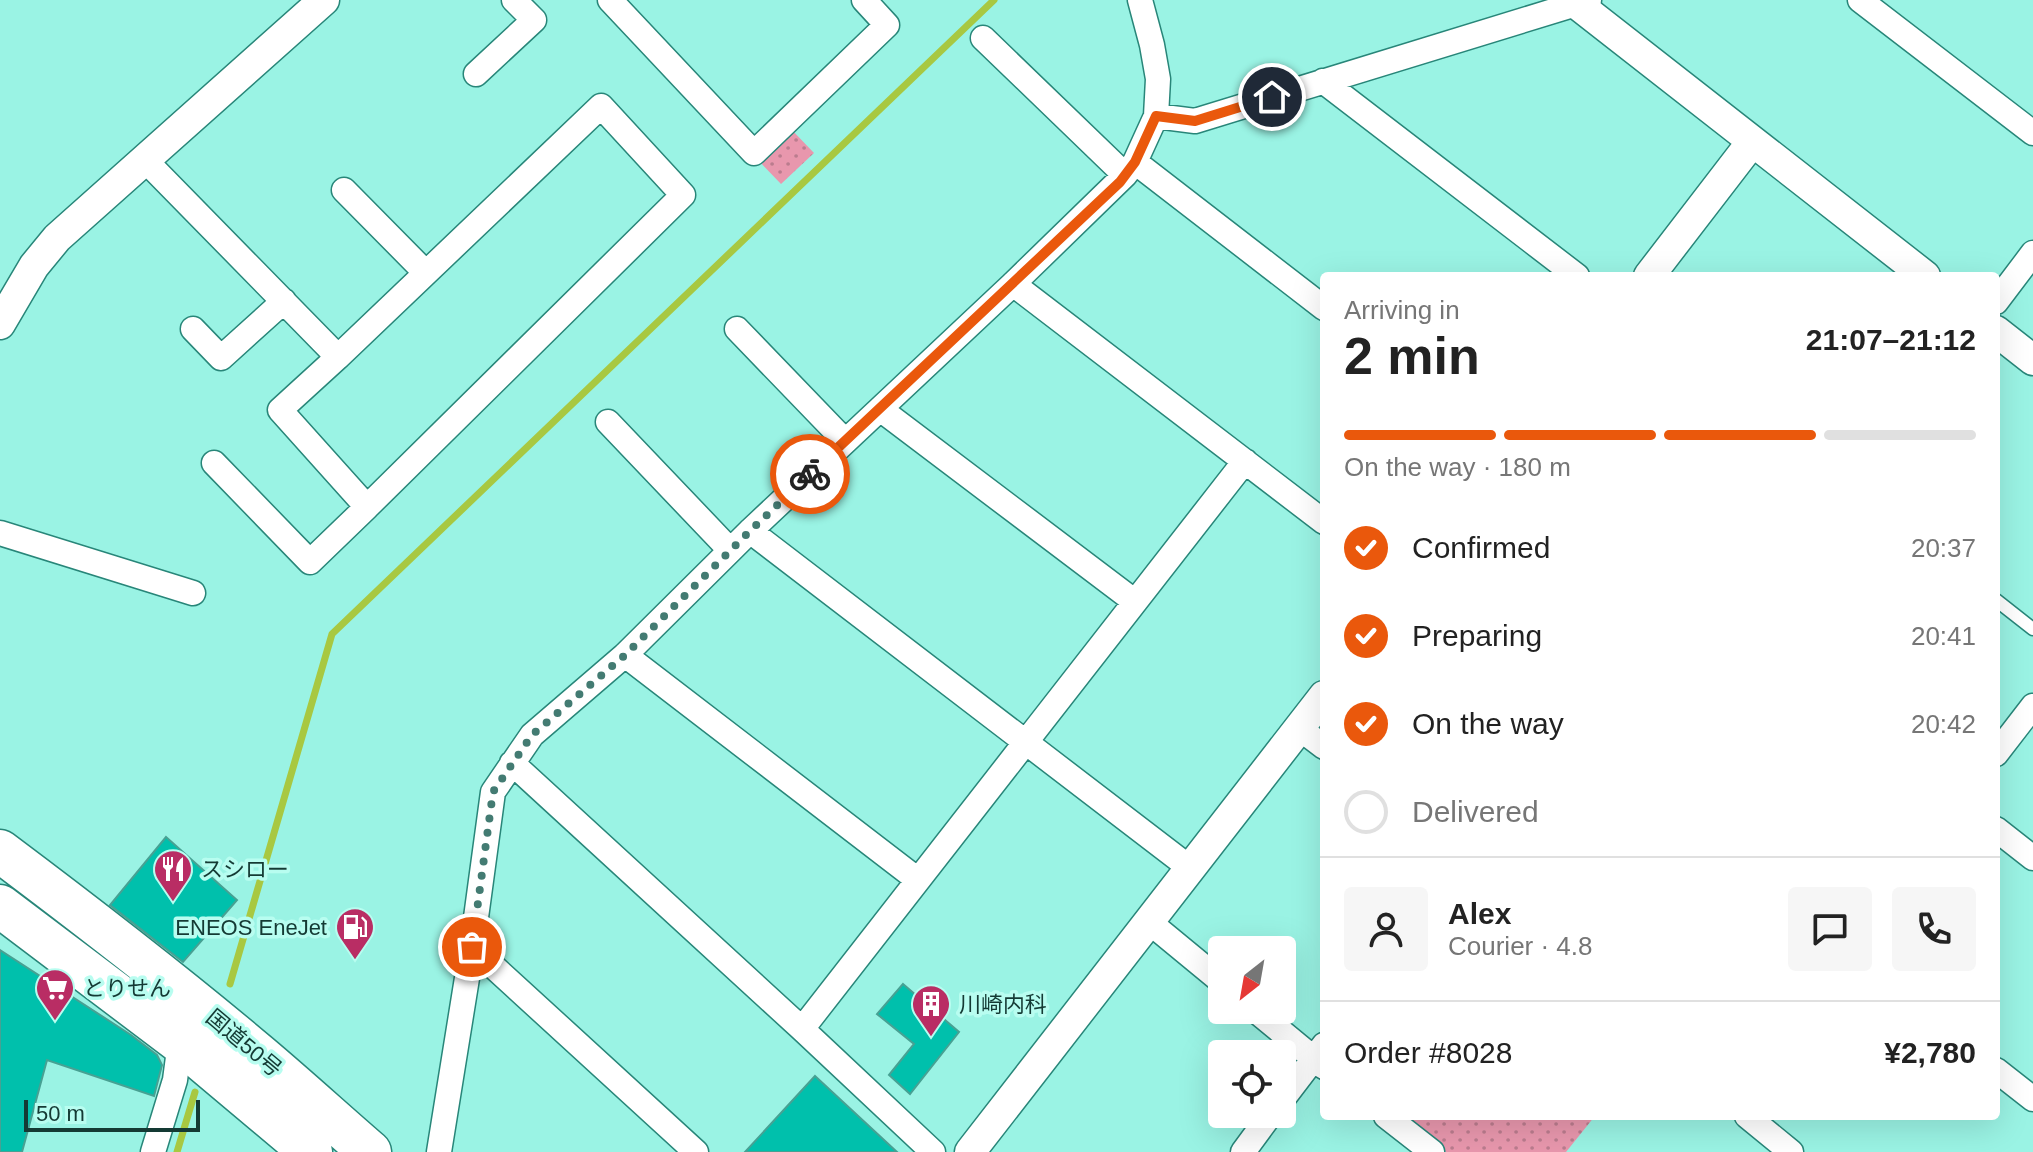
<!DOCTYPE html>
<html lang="en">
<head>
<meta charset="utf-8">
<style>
	:root { --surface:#fff; --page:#f6f6f6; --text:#222; --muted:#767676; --line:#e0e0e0; --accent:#ea580c }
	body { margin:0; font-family:Arial,"Noto Sans JP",sans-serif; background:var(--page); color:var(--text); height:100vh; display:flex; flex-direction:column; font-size:30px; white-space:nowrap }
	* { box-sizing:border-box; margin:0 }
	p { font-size:26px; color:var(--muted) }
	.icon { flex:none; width:44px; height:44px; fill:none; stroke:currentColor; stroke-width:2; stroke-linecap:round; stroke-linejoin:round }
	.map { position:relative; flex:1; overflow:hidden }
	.drawer { position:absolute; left:1320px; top:272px; width:680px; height:848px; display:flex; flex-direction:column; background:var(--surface); border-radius:8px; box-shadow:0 8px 32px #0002 }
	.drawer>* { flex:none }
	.needle { width:52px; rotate:211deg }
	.tools { position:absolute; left:1208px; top:936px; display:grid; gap:16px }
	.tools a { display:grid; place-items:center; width:88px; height:88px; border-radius:8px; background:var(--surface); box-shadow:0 8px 32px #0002; font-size:40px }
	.scale { position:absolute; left:24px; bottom:20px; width:176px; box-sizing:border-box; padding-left:8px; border:4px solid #143a34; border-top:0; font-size:22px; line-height:28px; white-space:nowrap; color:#143a34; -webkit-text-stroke:6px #b8fdf0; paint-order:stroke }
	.pin { position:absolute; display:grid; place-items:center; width:68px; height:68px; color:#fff; margin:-34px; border:4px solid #fff; border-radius:50%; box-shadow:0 2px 8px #0007 }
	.courier { position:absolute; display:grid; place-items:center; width:80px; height:80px; margin:-40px; border:6px solid #ea580c; border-radius:50%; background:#fff; color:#222; box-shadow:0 2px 10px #0007 }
	.summary em { font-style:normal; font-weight:700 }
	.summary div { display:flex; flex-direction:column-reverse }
	.summary { display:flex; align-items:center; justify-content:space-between; height:136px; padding:0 24px }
	h1 { font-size:52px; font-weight:700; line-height:60px }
	.bar { display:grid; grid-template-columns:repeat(4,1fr); gap:12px 8px; align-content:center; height:96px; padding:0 24px }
	.bar i { height:10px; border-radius:6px; background:var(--line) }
	.bar .current { background:var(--accent) }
	.bar p { grid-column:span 4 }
	.line { display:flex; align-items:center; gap:20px; padding:0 24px; border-top:2px solid var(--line) }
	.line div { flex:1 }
	.round { display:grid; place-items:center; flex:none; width:84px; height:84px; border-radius:8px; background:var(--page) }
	ol { padding:0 24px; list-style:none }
	li { display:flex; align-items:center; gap:24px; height:88px }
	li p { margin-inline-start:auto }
	li .icon { padding:8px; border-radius:50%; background:var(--accent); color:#fff; stroke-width:4 }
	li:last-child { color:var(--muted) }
	li i { width:44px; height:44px; border:4px solid var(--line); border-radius:50% }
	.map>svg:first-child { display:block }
	.park { fill:url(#park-dots) }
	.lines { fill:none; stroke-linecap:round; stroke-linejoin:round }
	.stream { stroke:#a8c841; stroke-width:7 }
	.building { fill:#00c0ac; stroke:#47a193; stroke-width:2 }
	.service-casing { stroke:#288679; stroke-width:15 }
	.minor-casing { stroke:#288679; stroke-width:27 }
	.tertiary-casing { stroke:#288679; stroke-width:33 }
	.trunk-casing { stroke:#288679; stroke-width:45 }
	.service { stroke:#fff; stroke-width:12 }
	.minor { stroke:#fff; stroke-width:24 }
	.tertiary { stroke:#fff; stroke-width:30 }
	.trunk { stroke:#fff; stroke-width:42 }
	.done { stroke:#437b72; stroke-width:8; stroke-dasharray:0 14.4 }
	.route { stroke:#ea580c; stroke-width:10 }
	.labels { text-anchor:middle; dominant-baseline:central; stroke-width:7; stroke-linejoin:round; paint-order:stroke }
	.poi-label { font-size:22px; fill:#143a34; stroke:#b8fdf0; text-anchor:start }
	.street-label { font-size:22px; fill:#143a34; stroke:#b8fdf0 }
</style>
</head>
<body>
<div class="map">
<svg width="2033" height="1152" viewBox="0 0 2033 1152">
	<defs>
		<pattern id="park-dots" width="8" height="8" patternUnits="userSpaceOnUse" patternTransform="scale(2)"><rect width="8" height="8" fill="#e897ad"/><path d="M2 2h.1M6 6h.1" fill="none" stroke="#bb7c8e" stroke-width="1.8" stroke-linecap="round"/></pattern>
	</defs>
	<rect width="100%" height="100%" fill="#9af3e4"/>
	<path class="park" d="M791,129l23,24 -33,31 -23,-24z
		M1401,1116h194l-29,36h-120z"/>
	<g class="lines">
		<path class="stream" d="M230,984l102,-350 662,-634
			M177,1152l18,-60"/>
	</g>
	<path class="building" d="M166,837l71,63 -54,62 -73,-57z
		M0,950l131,85 26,20 5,10 -8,31 -107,-36 -25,92h-22z
		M903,984l56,48 -49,62 -21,-19 25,-31 -37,-30z
		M815,1076l82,76h-152z"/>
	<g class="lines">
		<g class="service-casing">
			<path id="service" d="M1996,600l37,29"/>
		</g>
		<g class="minor-casing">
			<path id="minor" d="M610,0l144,153 133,-128 -23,-25
				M1860,0l173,133
				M983,38l142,137
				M476,74l58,-54 -20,-20
				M1323,81l254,195
				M1156,116l39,5 394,-121
				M145,160l193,197 -58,53 87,97 316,-312 -82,-89 -263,251
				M1135,162l189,146
				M344,190l82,83
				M1013,284l311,238
				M1996,302l37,-49
				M193,329l28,29 63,-57
				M737,329l108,112
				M880,409l254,192
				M608,422l122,128
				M214,463l96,99 57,-55
				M750,531l440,337
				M0,533l193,60
				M625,655l293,225
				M1299,728l25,19
				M1996,754l37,-48
				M512,763l290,266 131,123
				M1996,829l37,29
				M1148,921l74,61
				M472,947l224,205
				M1255,1010l69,57
				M802,1029l443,-568
				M1996,1070l37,29
				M1282,1100l42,-55
				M1386,1116l46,36
				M1747,1116l44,36
				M153,1152l22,-72 5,-38
				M439,1152l33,-205 21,-155 39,-57 93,-80 125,-124 263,-247 112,-109 10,-13 21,-46 2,-37 -6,-34 -12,-45
				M1243,1152l28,-38"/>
		</g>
		<g class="tertiary-casing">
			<path id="tertiary" d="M1577,4l348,272
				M1649,276l103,-134
				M0,324l34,-58 23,-28 267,-238
				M1996,331l37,29
				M970,1152l354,-456"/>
		</g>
		<g class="trunk-casing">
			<path id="trunk" d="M0,851c88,66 175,133 259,204 38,32 74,65 111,97
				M0,906l180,136 131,110"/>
		</g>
		<use href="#service" class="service"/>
		<use href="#minor" class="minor"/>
		<use href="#tertiary" class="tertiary"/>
		<use href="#trunk" class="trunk"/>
	</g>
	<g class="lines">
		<path class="done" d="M472,947l21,-155 39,-57 93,-80 125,-124 60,-57"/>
		<path class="route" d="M810,474l310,-292 15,-20 21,-46 39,5 77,-24"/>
	</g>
	<defs>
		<g id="restaurant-pin" transform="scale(2)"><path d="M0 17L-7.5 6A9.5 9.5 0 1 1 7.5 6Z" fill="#b92d64" stroke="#b8fdf0"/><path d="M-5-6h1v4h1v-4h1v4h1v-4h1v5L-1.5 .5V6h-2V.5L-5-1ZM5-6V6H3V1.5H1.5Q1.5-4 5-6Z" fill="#fff"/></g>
		<g id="fuel-pin" transform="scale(2)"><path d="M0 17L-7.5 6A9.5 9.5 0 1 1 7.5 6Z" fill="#b92d64" stroke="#b8fdf0"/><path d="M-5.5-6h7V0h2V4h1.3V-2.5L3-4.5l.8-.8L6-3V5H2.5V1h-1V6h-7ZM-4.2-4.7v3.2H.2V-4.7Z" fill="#fff"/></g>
		<g id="supermarket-pin" transform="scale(2)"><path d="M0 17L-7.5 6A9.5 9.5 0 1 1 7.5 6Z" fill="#b92d64" stroke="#b8fdf0"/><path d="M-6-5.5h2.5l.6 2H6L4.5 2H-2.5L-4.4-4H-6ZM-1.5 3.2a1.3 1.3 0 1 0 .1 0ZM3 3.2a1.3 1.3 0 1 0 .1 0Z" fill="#fff"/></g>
		<g id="building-pin" transform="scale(2)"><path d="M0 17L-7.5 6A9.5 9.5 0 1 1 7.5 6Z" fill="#b92d64" stroke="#b8fdf0"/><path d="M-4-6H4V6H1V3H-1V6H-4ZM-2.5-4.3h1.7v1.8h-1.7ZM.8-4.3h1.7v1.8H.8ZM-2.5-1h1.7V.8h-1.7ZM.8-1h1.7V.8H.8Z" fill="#fff"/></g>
	</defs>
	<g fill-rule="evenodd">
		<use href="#restaurant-pin" x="173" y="869"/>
		<use href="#fuel-pin" x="355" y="927"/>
		<use href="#supermarket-pin" x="55" y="988"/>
		<use href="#building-pin" x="931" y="1004"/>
	</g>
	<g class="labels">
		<g class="poi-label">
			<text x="201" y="869">スシロー</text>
			<text x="327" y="927" text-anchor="end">ENEOS EneJet</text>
			<text x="83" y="988">とりせん</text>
			<text x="959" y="1004">川崎内科</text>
		</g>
		<g class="street-label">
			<text transform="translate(244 1043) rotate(40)">国道50号</text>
		</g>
	</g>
</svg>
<div class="tools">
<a><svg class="needle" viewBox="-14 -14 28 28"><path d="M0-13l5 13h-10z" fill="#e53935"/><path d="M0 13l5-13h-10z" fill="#767676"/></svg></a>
<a><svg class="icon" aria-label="locate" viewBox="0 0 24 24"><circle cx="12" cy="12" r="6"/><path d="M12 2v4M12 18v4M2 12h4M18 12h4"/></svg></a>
</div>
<div class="scale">50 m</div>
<div class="pin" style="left:472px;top:947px;background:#ea580c"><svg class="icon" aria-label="bag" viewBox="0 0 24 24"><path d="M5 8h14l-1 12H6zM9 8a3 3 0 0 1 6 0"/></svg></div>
<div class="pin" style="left:1272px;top:97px;background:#1f2937"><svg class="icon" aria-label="home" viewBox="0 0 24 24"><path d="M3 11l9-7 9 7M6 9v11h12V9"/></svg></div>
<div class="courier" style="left:810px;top:474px"><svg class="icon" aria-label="bike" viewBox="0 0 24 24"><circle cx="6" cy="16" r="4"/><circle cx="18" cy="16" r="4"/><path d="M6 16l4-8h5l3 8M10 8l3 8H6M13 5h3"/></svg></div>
<section class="drawer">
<div class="summary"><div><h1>2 min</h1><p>Arriving in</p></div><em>21:07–21:12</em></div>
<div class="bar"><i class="current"></i><i class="current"></i><i class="current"></i><i></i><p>On the way · 180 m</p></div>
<ol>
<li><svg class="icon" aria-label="check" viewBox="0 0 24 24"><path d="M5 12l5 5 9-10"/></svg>Confirmed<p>20:37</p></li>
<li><svg class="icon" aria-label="check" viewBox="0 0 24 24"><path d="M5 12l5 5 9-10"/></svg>Preparing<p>20:41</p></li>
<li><svg class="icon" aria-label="check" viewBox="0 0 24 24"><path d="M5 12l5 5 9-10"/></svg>On the way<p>20:42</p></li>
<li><i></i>Delivered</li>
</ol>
<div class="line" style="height:144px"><a class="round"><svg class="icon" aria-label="person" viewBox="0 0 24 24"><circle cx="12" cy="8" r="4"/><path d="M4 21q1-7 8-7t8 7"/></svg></a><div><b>Alex</b><p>Courier · 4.8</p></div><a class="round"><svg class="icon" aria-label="chat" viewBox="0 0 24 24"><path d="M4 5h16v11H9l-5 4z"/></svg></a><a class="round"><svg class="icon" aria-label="phone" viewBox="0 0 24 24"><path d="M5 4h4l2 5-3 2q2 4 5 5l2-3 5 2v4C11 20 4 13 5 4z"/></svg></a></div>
<div class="line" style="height:104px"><div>Order #8028</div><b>¥2,780</b></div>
</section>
</div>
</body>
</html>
